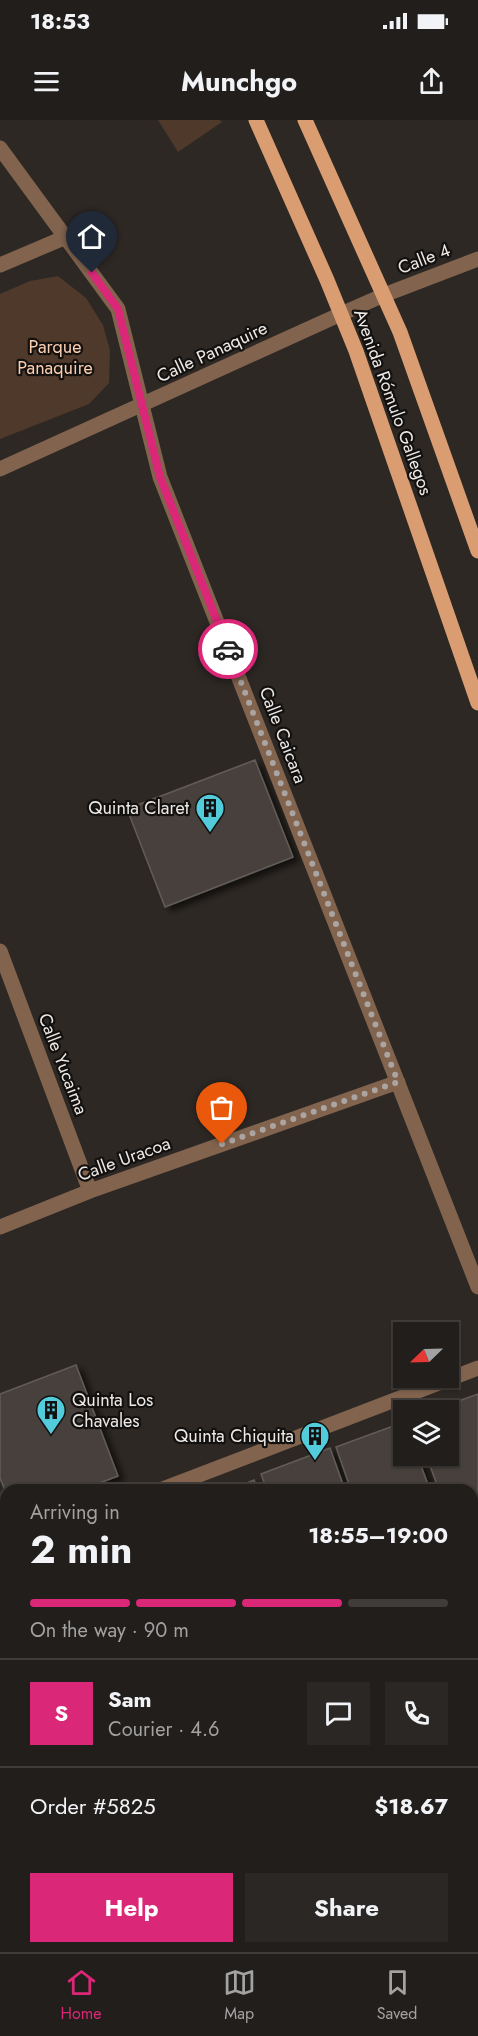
<!DOCTYPE html>
<html lang="en">
<head>
<meta charset="utf-8">
<style>
	:root { --surface:#221e1b; --page:#2a2724; --text:#f1f3f6; --muted:#a2a2a3; --line:#3f3c3a; --accent:#db2777 }
	body { margin:0; font-family:Jost,sans-serif; background:var(--page); color:var(--text); height:100vh; display:flex; flex-direction:column; font-size:22px; white-space:nowrap }
	* { box-sizing:border-box; margin:0 }
	p { font-size:20px; color:var(--muted) }
	.icon { flex:none; width:33px; height:33px; fill:none; stroke:currentColor; stroke-width:2; stroke-linecap:round; stroke-linejoin:round }
	.map { position:relative; flex:1; overflow:hidden }
	.panel { position:absolute; left:0px; top:1364px; width:478px; height:470px; display:flex; flex-direction:column; background:var(--surface); border-radius:18px 18px 0 0; box-shadow:0 2px 4px #0004,0 0 0 2px var(--line) }
	.panel>* { flex:none }
	.needle { width:39px; rotate:247deg }
	.controls { position:absolute; left:393px; top:1202px; display:grid; gap:12px }
	.controls a { display:grid; place-items:center; width:66px; height:66px; border-radius:0px; background:var(--surface); box-shadow:0 2px 4px #0004,0 0 0 2px var(--line); font-size:30px }
	.pin { position:absolute; display:grid; place-items:center; width:51px; height:51px; color:#fff; margin:-62px -26px; border-radius:50% 50% 50% 0; rotate:-45deg; box-shadow:0 0 6px #0007 }
	.pin .icon { rotate:45deg }
	.courier { position:absolute; display:grid; place-items:center; width:60px; height:60px; margin:-30px; border:4px solid #db2777; border-radius:50%; background:#fff; color:#222; box-shadow:0 2px 8px #0007 }
	.head em { font-style:normal; font-weight:700 }
	.head div { display:flex; flex-direction:column-reverse }
	.head { display:flex; align-items:center; justify-content:space-between; height:102px; padding:0 30px }
	h1 { font-size:39px; font-weight:700; line-height:45px }
	.bar { display:grid; grid-template-columns:repeat(4,1fr); gap:9px 6px; align-content:center; height:72px; padding:0 30px }
	.bar i { height:8px; border-radius:4px; background:var(--line) }
	.bar .current { background:var(--accent) }
	.bar p { grid-column:span 4 }
	.line { display:flex; align-items:center; gap:15px; padding:0 30px; border-top:2px solid var(--line) }
	.line div { flex:1 }
	.round { display:grid; place-items:center; flex:none; width:63px; height:63px; border-radius:0px; background:var(--page) }
	.primary-button { display:flex; gap:12px; margin-top:auto; padding:12px 30px }
	.primary-button a { flex:1; height:69px; border-radius:0px; background:var(--accent); color:#fff; font-size:24px; font-weight:700; line-height:69px; text-align:center }
	.primary-button a+a { background:var(--page); color:var(--text) }
	.status { display:flex; justify-content:space-between; align-items:center; height:42px; padding:0 30px; background:var(--surface); direction:ltr }
	.status svg { height:16px; fill:currentColor }
	header { display:flex; justify-content:space-between; align-items:center; height:78px; padding:0 30px; background:var(--surface); font-size:27px; font-weight:700 }
	.menu { display:flex; justify-content:space-around; align-items:center; height:84px; border-top:2px solid var(--line); background:var(--surface); font-size:16px; color:var(--muted) }
	.menu a { display:grid; justify-items:center; gap:3px }
	.menu .current { color:var(--accent) }
	.map>svg:first-child { display:block }
	.green { fill:#4f392a }
	.building { fill:#47413d; stroke:#625c57; stroke-width:1.5; filter:url(#shadow) }
	.lines { fill:none; stroke-linecap:round; stroke-linejoin:round }
	.street { stroke:#81634e; stroke-width:15 }
	.primary { stroke:#da9d71; stroke-width:15 }
	.done { stroke:#aaa5a3; stroke-width:6; stroke-dasharray:0 10.8 }
	.route { stroke:#db2777; stroke-width:8 }
	.labels { text-anchor:middle; dominant-baseline:central; stroke-width:4.5; stroke-linejoin:round; paint-order:stroke }
	.street-label { font-size:18px; fill:#ede9e7; stroke:#13110f }
	.park-label { font-size:18px; fill:#fbceb0; stroke:#13110f }
	.poi-label { font-size:18px; fill:#ede9e7; stroke:#13110f; text-anchor:end }
</style>
</head>
<body>
<div class="status"><b>18:53</b><svg viewBox="0 0 49 12"><path d="M0 12V9h3v3zM5 12V6h3v6zM10 12V3h3v9zM15 12V0h3v12zM26 1h20v11H26zM47 4h2v5h-2z"/></svg></div>
<header><svg class="icon" aria-label="menu" viewBox="0 0 24 24"><path d="M4 6h16M4 12h16M4 18h16"/></svg>Munchgo<svg class="icon" aria-label="share" viewBox="0 0 24 24"><path d="M12 15V3M7 8l5-5 5 5M5 13v7h14v-7"/></svg></header>
<div class="map">
<svg width="478" height="1832" viewBox="0 0 478 1832">
	<defs>
		<filter id="shadow"><feDropShadow dx="6" dy="4" stdDeviation="3" flood-color="#0009"/></filter>
	</defs>
	<rect width="100%" height="100%" fill="#2d2824"/>
	<path class="green" d="M158,0h62l2,2 -44,30z
		M58,156l28,22 17,27 7,25 -1,33 -20,21 -89,35v-145l30,-13z"/>
	<path class="building" d="M255,640l38,97 -128,50 -38,-98z
		M76,1245l42,111 -37,14h-75v3l-6,-15v-84z
		M478,1274v159l-6,2v-65h-33l-13,-35h22v-45h-15z
		M404,1302v33h13l13,35h-79l-15,-43z
		M330,1328l15,42h-78l-6,-16z
		M254,1360l4,10h-28z
		M6,1472v121l-6,-15v-104z
		M472,1472l6,13v122l-6,2z
		M6,1636v149l-6,-15v-132z
		M472,1717l6,14v90l-6,2z
		M289,1827h174l-13,5h-159z"/>
	<g class="lines">
		<path class="street" d="M0,28l118,161 42,168 318,810
			M0,145l66,-28
			M0,349l341,-155 43,-19 94,-36
			M0,831l90,240
			M0,1107l90,-36 308,-109
			M160,1370l318,-122
			M0,1431l6,-3
			M472,1638l6,-2
			M472,1685l6,-2
			M0,1821l6,-2
			M93,1832l13,-5"/>
		<path class="primary" d="M256,0l71,160 29,71 122,352
			M305,0l95,212 78,219"/>
	</g>
	<g class="lines">
		<path class="done" d="M222,1024l176,-62 -170,-433"/>
		<path class="route" d="M92,153l26,36 42,168 68,172"/>
	</g>
	<defs>
		<g id="building-pin" transform="scale(1.5)"><path d="M0 17L-7.5 6A9.5 9.5 0 1 1 7.5 6Z" fill="#52cbda" stroke="#13110f"/><path d="M-4-6H4V6H1V3H-1V6H-4ZM-2.5-4.3h1.7v1.8h-1.7ZM.8-4.3h1.7v1.8H.8ZM-2.5-1h1.7V.8h-1.7ZM.8-1h1.7V.8H.8Z" fill="#111"/></g>
	</defs>
	<g fill-rule="evenodd">
		<use href="#building-pin" x="210" y="688"/>
		<use href="#building-pin" x="51" y="1290"/>
		<use href="#building-pin" x="315" y="1316"/>
	</g>
	<g class="labels">
		<g class="street-label">
			<text transform="translate(424 139) rotate(-21)">Calle 4</text>
			<text transform="translate(212 232) rotate(-25)">Calle Panaquire</text>
			<text transform="translate(393 282) rotate(70)">Avenida Rómulo Gallegos</text>
			<text transform="translate(283 615) rotate(69)">Calle Caicara</text>
			<text transform="translate(63 944) rotate(69)">Calle Yucaima</text>
			<text transform="translate(124 1039) rotate(-20)">Calle Uracoa</text>
		</g>
		<g class="park-label">
			<text x="55" y="227">Parque<tspan x="55" dy="21">Panaquire</tspan></text>
		</g>
		<g class="poi-label">
			<text x="189" y="688">Quinta Claret</text>
			<text x="72" y="1280" text-anchor="start">Quinta Los<tspan x="72" dy="21">Chavales</tspan></text>
			<text x="294" y="1316">Quinta Chiquita</text>
		</g>
	</g>
</svg>
<div class="controls">
<a><svg class="needle" viewBox="-14 -14 28 28"><path d="M0-13l5 13h-10z" fill="#e53935"/><path d="M0 13l5-13h-10z" fill="#a2a2a3"/></svg></a>
<a><svg class="icon" aria-label="layers" viewBox="0 0 24 24"><path d="M12 4l9 5-9 5-9-5zM3 14l9 5 9-5"/></svg></a>
</div>
<div class="pin" style="left:222px;top:1024px;background:#ea580c"><svg class="icon" aria-label="bag" viewBox="0 0 24 24"><path d="M5 8h14l-1 12H6zM9 8a3 3 0 0 1 6 0"/></svg></div>
<div class="pin" style="left:92px;top:153px;background:#1f2937"><svg class="icon" aria-label="home" viewBox="0 0 24 24"><path d="M3 11l9-7 9 7M6 9v11h12V9"/></svg></div>
<div class="courier" style="left:228px;top:529px"><svg class="icon" aria-label="car" viewBox="0 0 24 24"><path d="M5 17H2v-5l4-1 3-4h7l3 4 3 1v5h-3M9 17h6M6 11h13"/><circle cx="7" cy="17" r="2"/><circle cx="17" cy="17" r="2"/></svg></div>
<section class="panel">
<div class="head"><div><h1>2 min</h1><p>Arriving in</p></div><em>18:55–19:00</em></div>
<div class="bar"><i class="current"></i><i class="current"></i><i class="current"></i><i></i><p>On the way · 90 m</p></div>
<div class="line" style="height:108px"><b class="round" style="background:var(--accent);color:#fff">S</b><div><b>Sam</b><p>Courier · 4.6</p></div><a class="round"><svg class="icon" aria-label="chat" viewBox="0 0 24 24"><path d="M4 5h16v11H9l-5 4z"/></svg></a><a class="round"><svg class="icon" aria-label="phone" viewBox="0 0 24 24"><path d="M5 4h4l2 5-3 2q2 4 5 5l2-3 5 2v4C11 20 4 13 5 4z"/></svg></a></div>
<div class="line" style="height:78px"><div>Order #5825</div><b>$18.67</b></div>
<div class="primary-button"><a>Help</a><a>Share</a></div>
</section>
</div>
<nav class="menu">
<a class="current"><svg class="icon" aria-label="home" viewBox="0 0 24 24"><path d="M3 11l9-7 9 7M6 9v11h12V9"/></svg>Home</a>
<a><svg class="icon" aria-label="map" viewBox="0 0 24 24"><path d="M3 6l6-2 6 2 6-2v14l-6 2-6-2-6 2zM9 4v14M15 6v14"/></svg>Map</a>
<a><svg class="icon" aria-label="saved" viewBox="0 0 24 24"><path d="M7 4h10v16l-5-4-5 4z"/></svg>Saved</a>
</nav>
</body>
</html>
